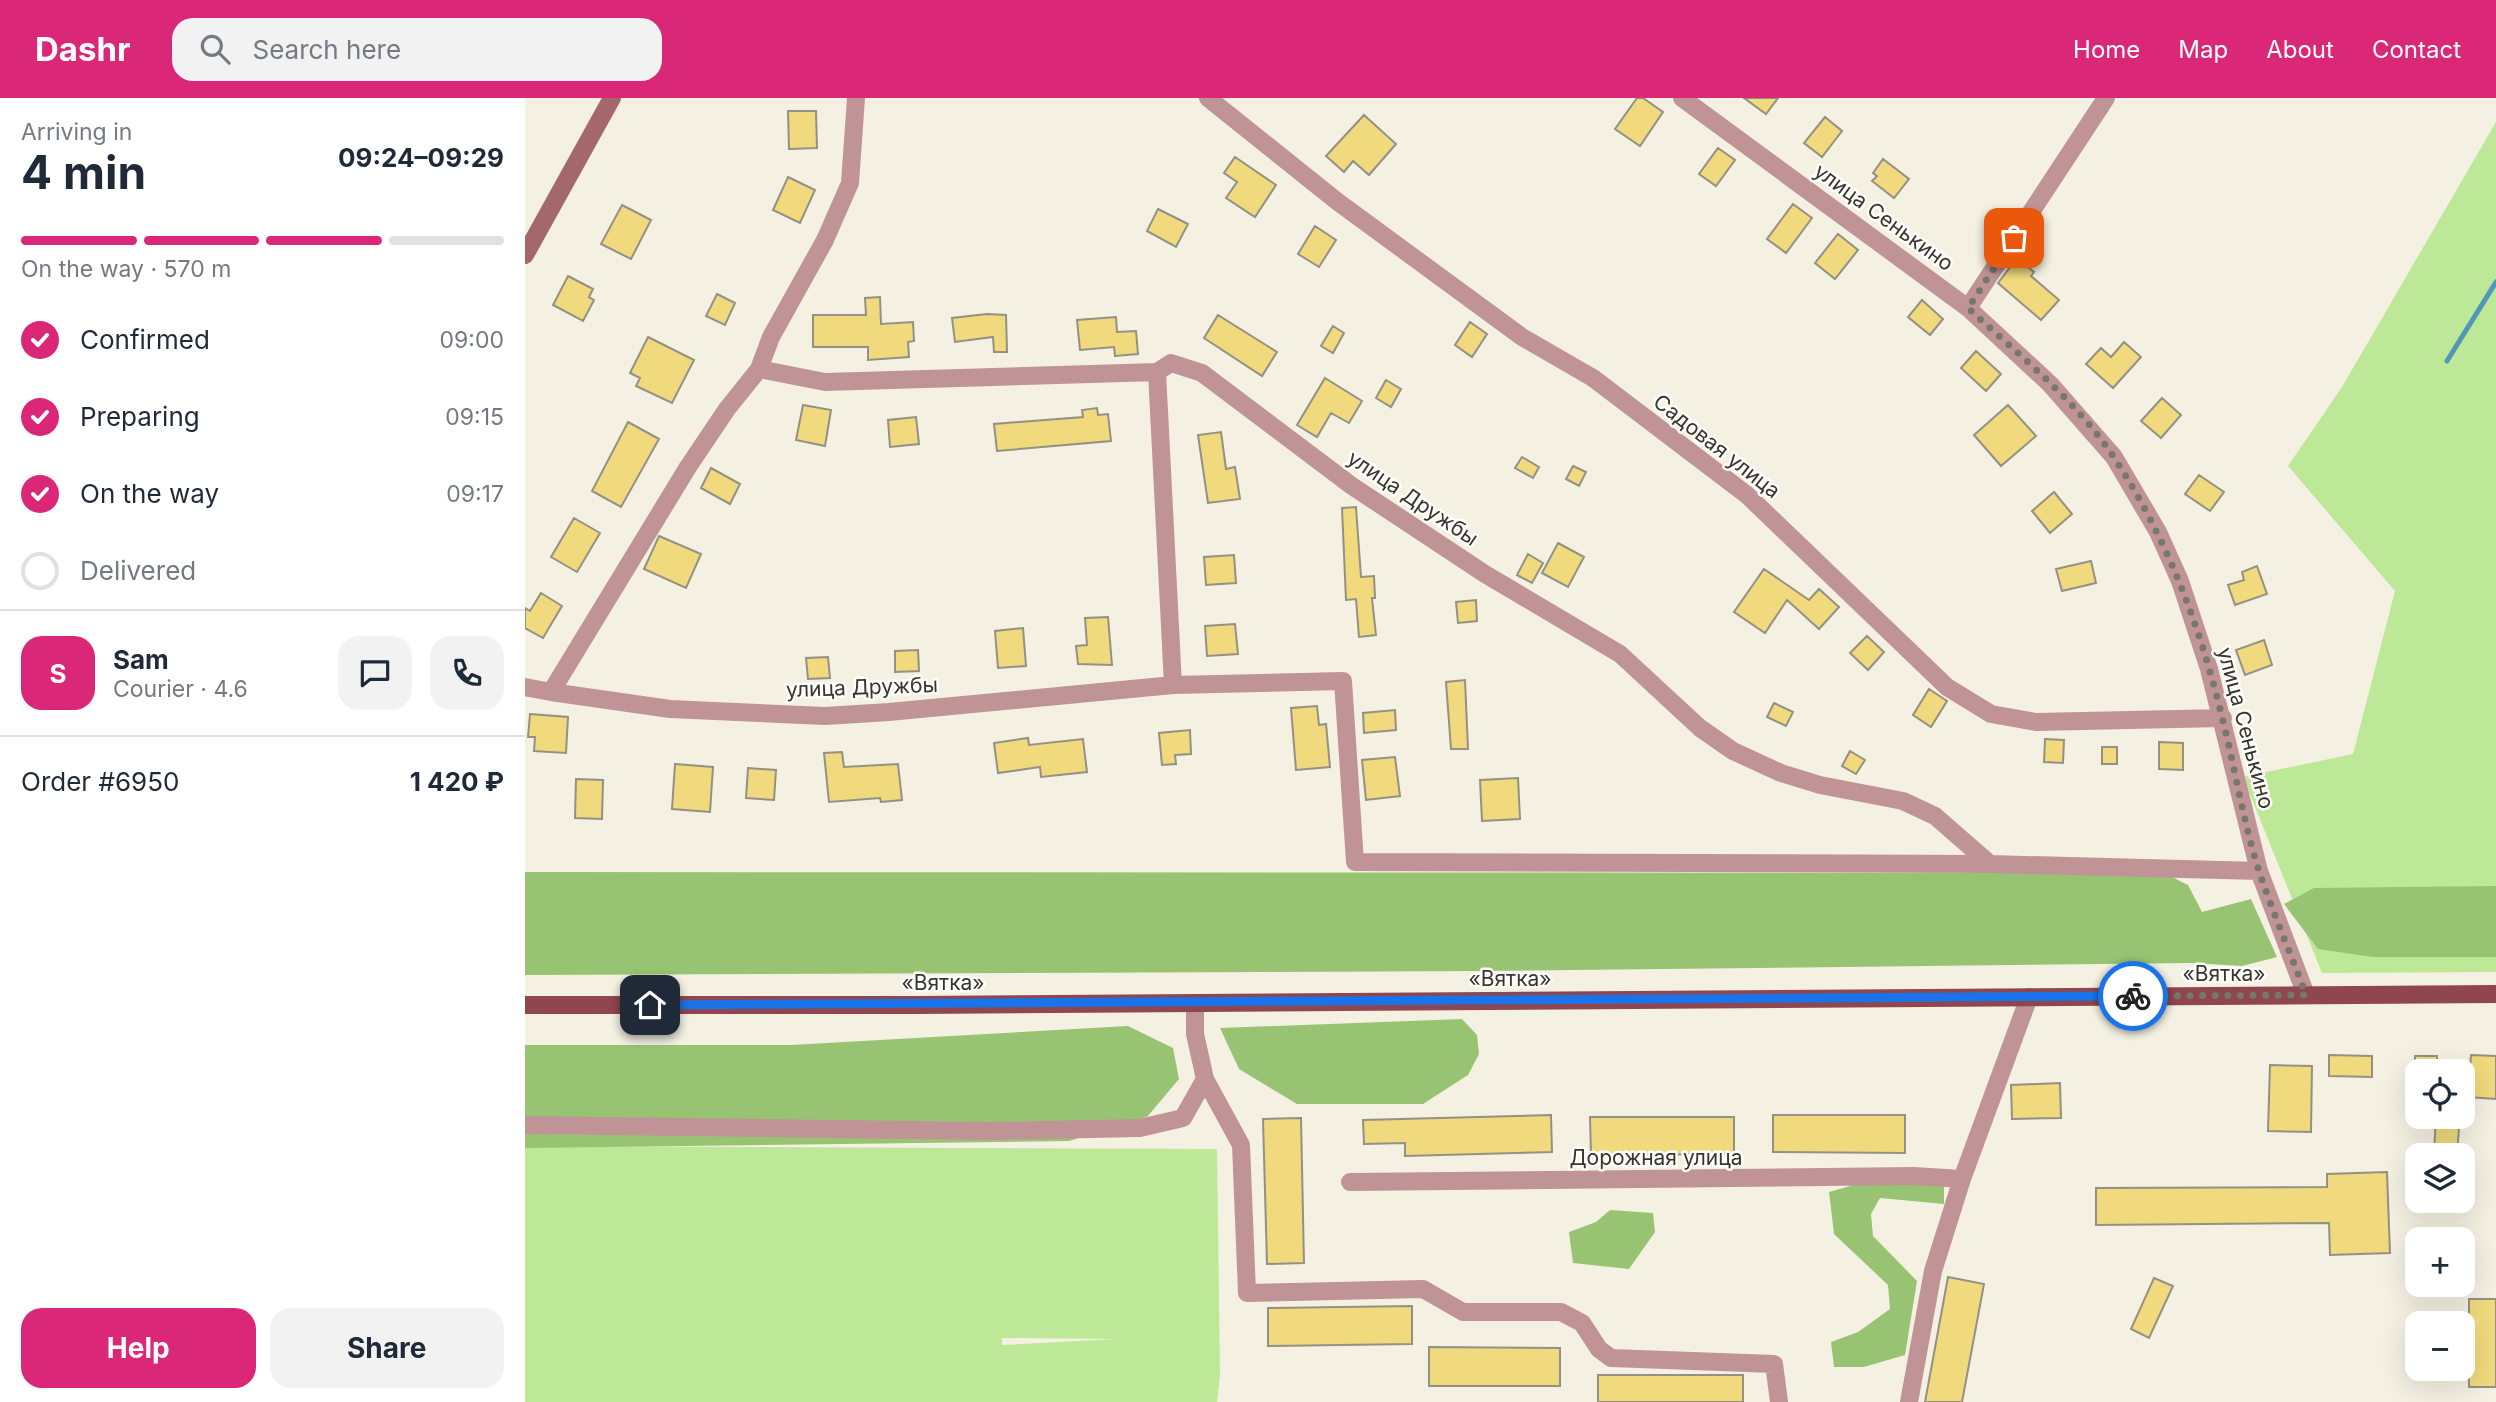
<!DOCTYPE html>
<html lang="en">
<head>
<meta charset="utf-8">
<style>
	:root { --surface:#fff; --page:#f2f2f3; --text:#1f2937; --muted:#747a83; --line:#e0e1e3; --accent:#db2777 }
	body { margin:0; font-family:Inter,sans-serif; background:var(--page); color:var(--text); height:100vh; display:flex; flex-direction:column; font-size:26px; white-space:nowrap }
	* { box-sizing:border-box; margin:0 }
	p { font-size:23px; color:var(--muted) }
	.icon { flex:none; width:38px; height:38px; fill:none; stroke:currentColor; stroke-width:2; stroke-linecap:round; stroke-linejoin:round }
	.map { position:relative; flex:1; overflow:hidden }
	.sheet { display:flex; flex-direction:column; background:var(--surface); width:525px }
	.sheet>* { flex:none }
	.fabs { position:absolute; left:1880px; top:961px; display:grid; gap:14px }
	.fabs a { display:grid; place-items:center; width:70px; height:70px; border-radius:14px; background:var(--surface); box-shadow:0 7px 28px #0002; font-size:35px }
	.pin { position:absolute; display:grid; place-items:center; width:60px; height:60px; color:#fff; margin:-30px; border-radius:14px; box-shadow:0 4px 10px #0006 }
	.courier { position:absolute; display:grid; place-items:center; width:70px; height:70px; margin:-35px; border:5px solid #1a73e8; border-radius:50%; background:#fff; color:#222; box-shadow:0 2px 9px #0007 }
	.headline em { font-style:normal; font-weight:700 }
	.headline div { display:flex; flex-direction:column-reverse }
	.headline { display:flex; align-items:center; justify-content:space-between; height:119px; padding:0 21px }
	h1 { font-size:46px; font-weight:700; line-height:52px }
	.bar { display:grid; grid-template-columns:repeat(4,1fr); gap:10px 7px; align-content:center; height:84px; padding:0 21px }
	.bar i { height:9px; border-radius:5px; background:var(--line) }
	.bar .active { background:var(--accent) }
	.bar p { grid-column:span 4 }
	.line { display:flex; align-items:center; gap:18px; padding:0 21px; border-top:2px solid var(--line) }
	.line div { flex:1 }
	.round { display:grid; place-items:center; flex:none; width:74px; height:74px; border-radius:21px; background:var(--page) }
	ol { padding:0 21px; list-style:none }
	li { display:flex; align-items:center; gap:21px; height:77px }
	li p { margin-inline-start:auto }
	li .icon { padding:7px; border-radius:50%; background:var(--accent); color:#fff; stroke-width:4 }
	li:last-child { color:var(--muted) }
	li i { width:38px; height:38px; border:4px solid var(--line); border-radius:50% }
	.cta { display:flex; gap:14px; margin-top:auto; padding:14px 21px }
	.cta a { flex:1; height:80px; border-radius:21px; background:var(--accent); color:#fff; font-size:28px; font-weight:700; line-height:80px; text-align:center }
	.cta a+a { background:var(--page); color:var(--text) }
	header { display:flex; align-items:center; gap:42px; box-sizing:border-box; height:98px; padding:0 35px; background:var(--accent); color:#fff }
	header strong { font-size:33px }
	nav { display:flex; gap:38px; margin-inline-start:auto; font-size:24px }
	.search { width:490px; height:63px; background:var(--page); display:flex; align-items:center; gap:18px; box-sizing:border-box; padding:0 24px; border-radius:21px; color:var(--muted); font-size:26px }
	main { display:flex; flex:1; min-height:0 }
	.map>svg:first-child { display:block }
	.green { fill:#bce897; fill-rule:evenodd }
	.forest { fill:#98c373 }
	.lines { fill:none; stroke-linecap:round; stroke-linejoin:round }
	.stream { stroke:#5296b8; stroke-width:5 }
	.building { fill:#f0da7d; stroke:#949184; stroke-width:2 }
	.street { stroke:#c09497; stroke-width:18 }
	.secondary { stroke:#a4676c; stroke-width:18 }
	.primary { stroke:#8f464e; stroke-width:18 }
	.done { stroke:#78776e; stroke-width:7; stroke-dasharray:0 12.6 }
	.route { stroke:#1a73e8; stroke-width:9 }
	.labels { text-anchor:middle; dominant-baseline:central; stroke-width:5; stroke-linejoin:round; paint-order:stroke }
	.street-label { font-size:21px; fill:#36352f; stroke:#fffefb }
</style>
</head>
<body>
<header>
<strong>Dashr</strong>
<div class="search"><svg class="icon" aria-label="search" viewBox="0 0 24 24"><circle cx="10" cy="10" r="6"/><path d="M15 15l6 6"/></svg>Search here</div>
<nav><a>Home</a><a>Map</a><a>About</a><a>Contact</a></nav>
</header>
<main>
<section class="sheet">
<div class="headline"><div><h1>4 min</h1><p>Arriving in</p></div><em>09:24–09:29</em></div>
<div class="bar"><i class="active"></i><i class="active"></i><i class="active"></i><i></i><p>On the way · 570 m</p></div>
<ol>
<li><svg class="icon" aria-label="check" viewBox="0 0 24 24"><path d="M5 12l5 5 9-10"/></svg>Confirmed<p>09:00</p></li>
<li><svg class="icon" aria-label="check" viewBox="0 0 24 24"><path d="M5 12l5 5 9-10"/></svg>Preparing<p>09:15</p></li>
<li><svg class="icon" aria-label="check" viewBox="0 0 24 24"><path d="M5 12l5 5 9-10"/></svg>On the way<p>09:17</p></li>
<li><i></i>Delivered</li>
</ol>
<div class="line" style="height:126px"><b class="round" style="background:var(--accent);color:#fff">S</b><div><b>Sam</b><p>Courier · 4.6</p></div><a class="round"><svg class="icon" aria-label="chat" viewBox="0 0 24 24"><path d="M4 5h16v11H9l-5 4z"/></svg></a><a class="round"><svg class="icon" aria-label="phone" viewBox="0 0 24 24"><path d="M5 4h4l2 5-3 2q2 4 5 5l2-3 5 2v4C11 20 4 13 5 4z"/></svg></a></div>
<div class="line" style="height:91px"><div>Order #6950</div><b>1 420 ₽</b></div>
<div class="cta"><a>Help</a><a>Share</a></div>
</section>
<div class="map">
<svg width="1971" height="1304" viewBox="0 0 1971 1304">
	<rect width="100%" height="100%" fill="#f4f1e3"/>
	<path class="green" d="M1971,24v850l-174,1 -79,-196 110,-23 42,-163 -107,-125 54,-79z
		M0,1048l692,3 3,226 -3,27h-692zM477,1240l113,1 -113,6z"/>
	<path class="forest" d="M0,774l1639,1 24,12 14,27 49,-13 26,58 -35,9 -51,-3 -706,8 -960,4z
		M1971,788v71h-123l-55,-8 -34,-45 30,-16z
		M937,921l15,16 2,19 -11,21 -45,29h-126l-58,-35 -19,-41z
		M603,928l45,22 6,31 -32,38 -78,24 -544,7v-103h266z
		M1390,1086l29,2v18l-64,-6 -9,16 2,22 44,45 -12,74 -41,12h-30l-3,-25 27,-10 32,-23 -2,-24 -54,-51 -5,-42 25,-7z
		M1085,1112l43,3 2,19 -26,37 -56,-6 -4,-31 27,-10z"/>
	<g class="lines">
		<path class="stream" d="M1922,263l49,-79"/>
	</g>
	<path class="building" d="M1112,0h6l20,14 -23,34 -25,-17z
		M1219,0h34l-12,16z
		M263,13h28l1,37 -28,1z
		M839,17l32,29 -27,31 -16,-14 -9,11 -18,-16z
		M1300,19l17,14 -20,26 -18,-14z
		M1193,50l17,12 -19,26 -17,-12z
		M710,59l41,28 -21,32 -29,-19 11,-16 -13,-9z
		M1358,61l26,20 -15,19 -22,-17 5,-5 -4,-3z
		M263,79l27,13 -15,33 -27,-13z
		M1268,106l19,14 -26,35 -19,-14z
		M97,107l29,15 -20,39 -30,-15z
		M633,111l30,15 -12,23 -29,-16z
		M790,128l21,14 -17,27 -21,-13z
		M1313,136l20,16 -23,29 -20,-16z
		M1492,160l17,14 -3,4 28,24 -18,20 -43,-37z
		M43,178l25,13 -4,8 5,3 -11,21 -30,-16z
		M192,196l18,9 -10,22 -19,-9z
		M355,199l1,27 32,-2 1,19 -6,1 1,15 -41,3v-13h-55v-32h53l-1,-17z
		M1397,202l21,19 -13,16 -22,-18z
		M462,216l19,1 1,37h-13l-1,-15 -38,5 -3,-24z
		M693,217l59,37 -15,24 -58,-38z
		M591,219l1,15 19,-1 2,23 -23,2 -1,-9 -34,3 -3,-30z
		M945,224l17,12 -15,23 -17,-12z
		M808,228l11,7 -11,20 -12,-7z
		M123,239l46,23 -22,43 -36,-17 4,-8 -10,-5z
		M1599,244l17,15 -28,31 -27,-24 15,-16 10,9z
		M1451,253l25,23 -15,17 -25,-23z
		M800,280l37,23 -13,22 -18,-10 -14,24 -20,-12z
		M861,282l15,9 -10,18 -15,-9z
		M1637,300l19,17 -20,23 -20,-17z
		M278,307l28,5 -6,36 -29,-6z
		M1483,307l28,31 -35,30 -27,-31z
		M572,310l1,7 10,-1 3,27 -114,10 -3,-27 89,-7 -1,-7z
		M391,319l3,27 -29,3 -2,-27z
		M103,324l31,17 -38,68 -29,-16z
		M696,334l5,37 9,-2 5,32 -32,4 -10,-68z
		M997,359l17,10 -6,11 -18,-10z
		M1048,368l13,6 -7,14 -13,-7z
		M186,370l29,16 -10,20 -29,-16z
		M1674,377l25,17 -14,19 -25,-17z
		M1529,394l18,22 -22,19 -18,-22z
		M831,409l5,70 13,-1 1,22h-3l4,37 -17,2 -3,-38 -10,1 -4,-92z
		M49,420l26,15 -23,39 -26,-15z
		M134,438l42,18 -15,34 -42,-19z
		M1033,445l26,14 -16,30 -26,-14z
		M1003,456l15,9 -11,20 -15,-8z
		M709,457l2,28 -30,2 -2,-28z
		M1566,463l5,22 -34,8 -6,-22z
		M1732,468l10,28 -32,11 -7,-20 16,-5 -2,-8z
		M1239,471l45,31 10,-11 20,18 -20,22 -32,-29 -22,33 -31,-21z
		M16,495l21,13 -19,32 -18,-10v-20l5,3z
		M951,502l1,21 -19,2 -2,-21z
		M583,519l4,48 -34,-1 -2,-18 11,-1 -2,-27z
		M710,526l3,30 -31,2 -2,-30z
		M498,530l3,38 -28,2 -3,-37z
		M1342,538l17,16 -16,18 -18,-17z
		M1739,542l8,25 -27,10 -9,-25z
		M393,552l1,21 -24,1v-21z
		M303,559l2,21 -22,1 -2,-21z
		M940,582l3,69h-17l-5,-67z
		M1404,591l18,12 -16,26 -18,-12z
		M1249,605l19,9 -7,14 -19,-9z
		M792,608l2,19 7,-1 4,43 -34,3 -5,-62z
		M870,612l1,20 -32,3 -1,-20z
		M5,616l38,3 -2,36 -32,-2 1,-14h-7z
		M665,632l1,24 -16,1 1,9 -14,1 -3,-32z
		M503,640l1,7 54,-6 4,33 -46,5 -1,-10 -42,6 -4,-30z
		M1520,641l19,1 -1,23 -19,-1z
		M1634,644l24,1v27l-24,-1z
		M1577,649h15v17h-15z
		M1325,653l15,9 -9,14 -14,-8z
		M317,654l2,15 54,-3 4,36 -21,2 -1,-4 -51,4 -5,-49z
		M870,659l5,39 -34,4 -4,-40z
		M150,666l38,3 -3,45 -38,-3z
		M223,670l28,2 -2,30 -28,-2z
		M993,680l2,41 -38,2 -2,-41z
		M51,681l27,1 -1,39 -27,-1z
		M1804,957l43,1v21l-43,-1z
		M1946,957l25,1v43l-28,-2z
		M1890,958h22v15h-22z
		M1745,967l42,1 -1,66 -43,-1z
		M1535,985l1,35 -49,1 -1,-34z
		M1026,1017l1,37 -147,4v-13l-41,1 -1,-24z
		M1248,1017h132v38l-132,-1z
		M1911,1018h24l-3,38 -23,-1z
		M1065,1019h144v37l-143,1z
		M776,1020l3,145 -37,1 -4,-145z
		M1862,1074l3,81 -60,2 -1,-32 -233,2v-37l231,-1v-13z
		M1423,1179l36,7 -22,118h-37z
		M1629,1180l19,8 -24,52 -18,-9z
		M1944,1201h27v88h-27z
		M887,1208v38l-144,2v-38z
		M904,1249l131,1v38h-131z
		M1073,1277h145v27h-145z"/>
	<g class="lines">
		<path class="street" d="M683,0l130,104 184,135 71,41 154,117 200,192 44,27 45,8 187,-4
			M1157,0l286,210 82,76 64,73 44,75 22,49 29,88 50,202 47,124
			M1443,210l138,-210
			M234,271l66,13 332,-10 14,-9 31,10 150,113 133,88 135,80 80,74 33,23 48,22 39,12 83,16 32,15 55,48
			M632,274l16,313
			M0,589l26,5 137,-225 39,-58 32,-40 12,-32 54,-97 25,-57 6,-85
			M26,594l119,17 155,7 64,-4 284,-27 170,-4 12,181 635,2 269,7
			M670,905v31l10,45 36,66 6,148 176,-4 40,23h98l21,11 17,26 12,9 163,6 5,38
			M0,1027l465,6 150,-3 43,-10 22,-39
			M1437,1081l67,-182
			M825,1084l564,-6 48,3 -29,92 -24,131"/>
		<path class="secondary" d="M0,157l87,-157"/>
		<path class="primary" d="M0,907h391l1580,-11"/>
	</g>
	<g class="lines">
		<path class="done" d="M1489,140l-46,70c51,47 109,93 147,151 52,79 85,167 107,258 13,51 21,104 37,154 14,42 32,83 47,124l-173,1"/>
		<path class="route" d="M125,907l1483,-9"/>
	</g>
	<g class="labels">
		<g class="street-label">
			<text transform="translate(1359 119) rotate(36)">улица Сенькино</text>
			<text transform="translate(1192 348) rotate(38)">Садовая улица</text>
			<text transform="translate(888 400) rotate(34)">улица Дружбы</text>
			<text transform="translate(337 589) rotate(-2)">улица Дружбы</text>
			<text transform="translate(1721 630) rotate(75)">улица Сенькино</text>
			<text x="1699" y="875">«Вятка»</text>
			<text x="985" y="880">«Вятка»</text>
			<text x="418" y="884">«Вятка»</text>
			<text x="1131" y="1059">Дорожная улица</text>
		</g>
	</g>
</svg>
<div class="fabs">
<a><svg class="icon" aria-label="locate" viewBox="0 0 24 24"><circle cx="12" cy="12" r="6"/><path d="M12 2v4M12 18v4M2 12h4M18 12h4"/></svg></a>
<a><svg class="icon" aria-label="layers" viewBox="0 0 24 24"><path d="M12 4l9 5-9 5-9-5zM3 14l9 5 9-5"/></svg></a>
<a>+</a>
<a>−</a>
</div>
<div class="pin" style="left:1489px;top:140px;background:#ea580c"><svg class="icon" aria-label="bag" viewBox="0 0 24 24"><path d="M5 8h14l-1 12H6zM9 8a3 3 0 0 1 6 0"/></svg></div>
<div class="pin" style="left:125px;top:907px;background:#1f2937"><svg class="icon" aria-label="home" viewBox="0 0 24 24"><path d="M3 11l9-7 9 7M6 9v11h12V9"/></svg></div>
<div class="courier" style="left:1608px;top:898px"><svg class="icon" aria-label="bike" viewBox="0 0 24 24"><circle cx="6" cy="16" r="4"/><circle cx="18" cy="16" r="4"/><path d="M6 16l4-8h5l3 8M10 8l3 8H6M13 5h3"/></svg></div>
</div>
</main>
</body>
</html>
